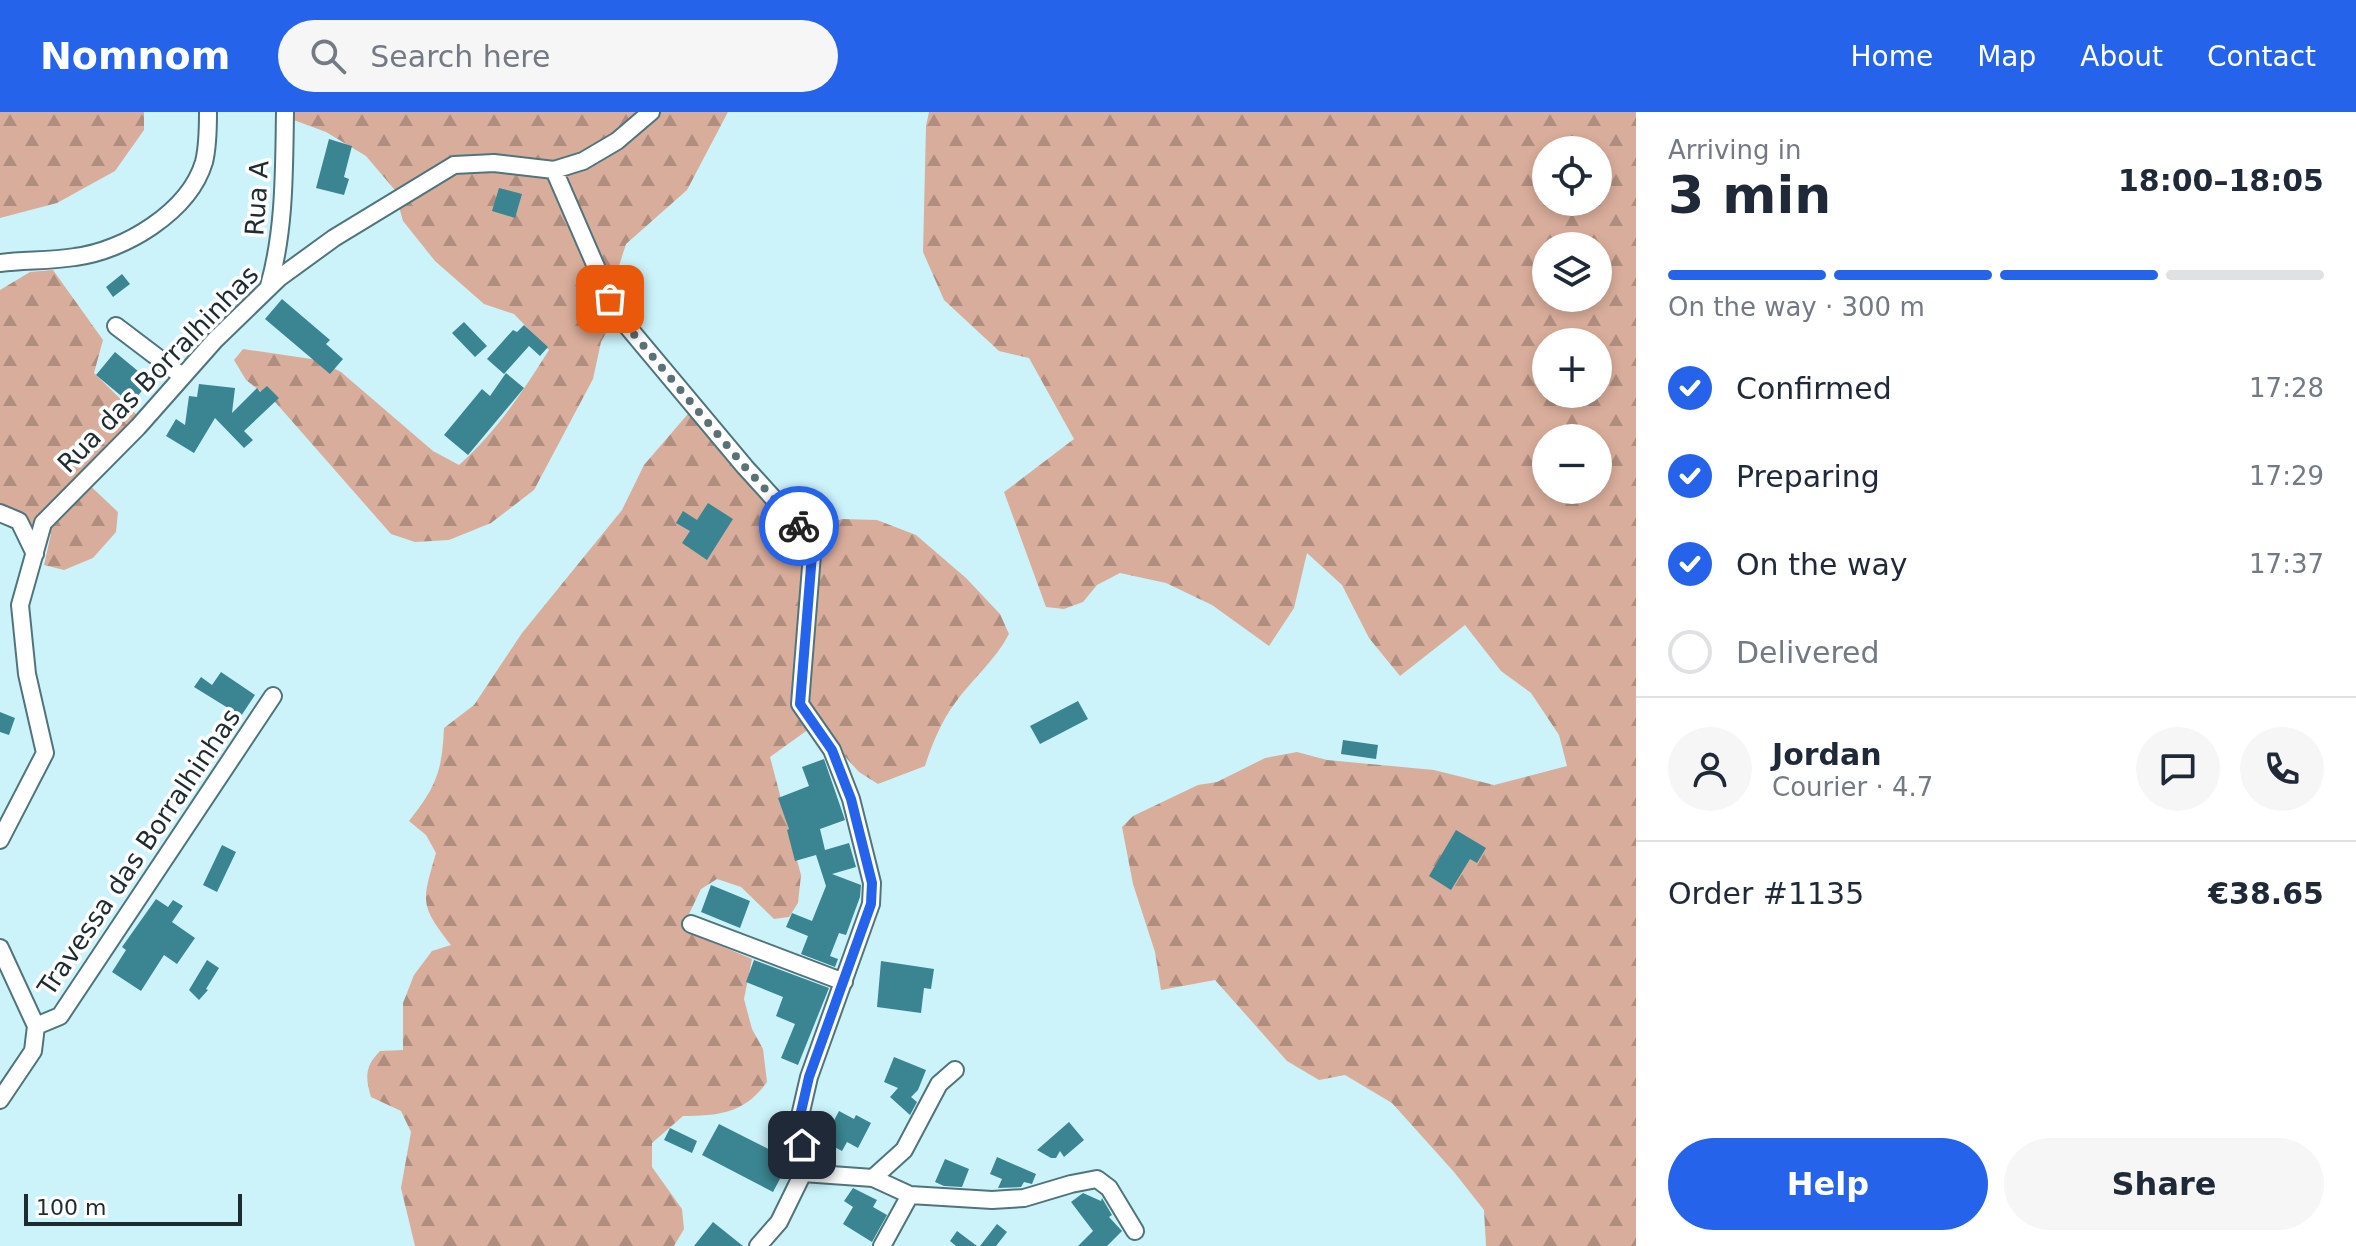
<!DOCTYPE html>
<html lang="en">
<head>
<meta charset="utf-8">
<style>
	:root { --surface:#fff; --page:#f6f6f7; --text:#1f2937; --muted:#747a83; --line:#e0e1e3; --accent:#2563eb }
	body { margin:0; font-family:"DejaVu Sans",sans-serif; background:var(--page); color:var(--text); height:100vh; display:flex; flex-direction:column; font-size:30px; white-space:nowrap }
	* { box-sizing:border-box; margin:0 }
	p { font-size:26px; color:var(--muted) }
	.icon { flex:none; width:44px; height:44px; fill:none; stroke:currentColor; stroke-width:2; stroke-linecap:round; stroke-linejoin:round }
	.map { position:relative; flex:1; overflow:hidden }
	.side { display:flex; flex-direction:column; background:var(--surface); width:720px }
	.side>* { flex:none }
	.controls { position:absolute; left:1532px; top:24px; display:grid; gap:16px }
	.controls a { display:grid; place-items:center; width:80px; height:80px; border-radius:50%; background:var(--surface); box-shadow:0 4px 12px #0003; font-size:40px }
	.scale { position:absolute; left:24px; bottom:20px; width:218px; box-sizing:border-box; padding-left:8px; border:4px solid #1d2c2f; border-top:0; font-size:22px; line-height:28px; white-space:nowrap; color:#1d2c2f; -webkit-text-stroke:6px #fff; paint-order:stroke }
	.pin { position:absolute; display:grid; place-items:center; width:68px; height:68px; color:#fff; margin:-34px; border-radius:16px; box-shadow:0 4px 12px #0006 }
	.courier { position:absolute; display:grid; place-items:center; width:80px; height:80px; margin:-40px; border:6px solid #2563eb; border-radius:50%; background:#fff; color:#222; box-shadow:0 2px 10px #0007 }
	.headline em { font-style:normal; font-weight:800 }
	.headline div { display:flex; flex-direction:column-reverse }
	.headline { display:flex; align-items:center; justify-content:space-between; height:136px; padding:0 32px }
	h1 { font-size:52px; font-weight:800; line-height:60px }
	.bar { display:grid; grid-template-columns:repeat(4,1fr); gap:12px 8px; align-content:center; height:96px; padding:0 32px }
	.bar i { height:10px; border-radius:6px; background:var(--line) }
	.bar .selected { background:var(--accent) }
	.bar p { grid-column:span 4 }
	.line { display:flex; align-items:center; gap:20px; padding:0 32px; border-top:2px solid var(--line) }
	.line div { flex:1 }
	.round { display:grid; place-items:center; flex:none; width:84px; height:84px; border-radius:42px; background:var(--page) }
	ol { padding:0 32px; list-style:none }
	li { display:flex; align-items:center; gap:24px; height:88px }
	li p { margin-inline-start:auto }
	li .icon { padding:8px; border-radius:50%; background:var(--accent); color:#fff; stroke-width:4 }
	li:last-child { color:var(--muted) }
	li i { width:44px; height:44px; border:4px solid var(--line); border-radius:50% }
	.action { display:flex; gap:16px; margin-top:auto; padding:16px 32px }
	.action a { flex:1; height:92px; border-radius:48px; background:var(--accent); color:#fff; font-size:32px; font-weight:800; line-height:92px; text-align:center }
	.action a+a { background:var(--page); color:var(--text) }
	header { display:flex; align-items:center; gap:48px; box-sizing:border-box; height:112px; padding:0 40px; background:var(--accent); color:#fff }
	header strong { font-size:38px }
	nav { display:flex; gap:44px; margin-inline-start:auto; font-size:28px }
	.search { width:560px; height:72px; background:var(--page); display:flex; align-items:center; gap:20px; box-sizing:border-box; padding:0 28px; border-radius:44px; color:var(--muted); font-size:30px }
	main { display:flex; flex:1; min-height:0 }
	.map>svg:first-child { display:block }
	.forest { fill:url(#forest-firs); fill-rule:evenodd }
	.building { fill:#3a8591 }
	.lines { fill:none; stroke-linecap:round; stroke-linejoin:round }
	.minor-casing { stroke:#51747b; stroke-width:20 }
	.minor { stroke:#fff; stroke-width:16 }
	.done { stroke:#5a7276; stroke-width:8; stroke-dasharray:0 14.4 }
	.route { stroke:#2563eb; stroke-width:10 }
	.labels { text-anchor:middle; dominant-baseline:central; stroke-width:7; stroke-linejoin:round; paint-order:stroke }
	.street-label { font-size:26px; fill:#1d2c2f; stroke:#fff }
</style>
</head>
<body>
<header>
<strong>Nomnom</strong>
<div class="search"><svg class="icon" aria-label="search" viewBox="0 0 24 24"><circle cx="10" cy="10" r="6"/><path d="M15 15l6 6"/></svg>Search here</div>
<nav><a>Home</a><a>Map</a><a>About</a><a>Contact</a></nav>
</header>
<main>
<div class="map">
<svg width="1636" height="1134" viewBox="0 0 1636 1134">
	<defs>
		<pattern id="forest-firs" width="22" height="20" patternUnits="userSpaceOnUse" patternTransform="scale(2)"><rect width="22" height="20" fill="#d9ad9b"/><path d="M5 1l3.5 6h-7zM16 11l3.5 6h-7z" fill="#af8d7f"/></pattern>
	</defs>
	<rect width="100%" height="100%" fill="#ccf3fa"/>
	<path class="forest" d="M0,0h144v18l-29,41 -58,32 -57,15z
		M291,0h437l-41,78 -61,54 -7,22 -1,46 -17,30 -8,37 -59,111 -43,33 -42,17 -34,2 -24,-8 -115,-131 -30,-23 -12,-20 9,-11 75,11 23,12 92,79 26,14c37,-33 63,-72 90,-115l-35,-36 -30,-10 -49,-43 -32,-40 -9,-32 -28,-33 -40,-24 -35,-13z
		M929,0h707v1134h-150l-2,-36 -30,-38 -62,-69 -47,-28 -26,5 -32,-19 -72,-81 -54,10 -6,-38 -22,-68 -11,-57 11,-11 65,-31 19,-3 48,-24 32,-6 30,8 107,10 60,15 73,-19 -8,-31 -28,-42 -30,-22 -36,-46 -65,51 -31,-38 -27,-53 -35,-32 -13,55 -25,38 -57,-41 -46,-22 -46,-10 -23,12 -14,17 -19,7 -18,-2 -42,-115 70,-53 -45,-81 -30,-7 -55,-51 -21,-48 3,-126zM1546,38h52v52h-52zM1546,134h52v52h-52zM1546,230h52v52h-52zM1546,326h52v52h-52z
		M53,158l50,70 -9,33 46,45 -57,61 35,33 -2,20 -23,26 -29,12 -20,-5 7,-31 -51,-23v-221l30,-18z
		M693,296l26,43 23,13 70,67 30,-12 35,1 39,15 50,43 34,36 9,20c-14,27 -37,45 -54,69 -14,19 -23,41 -30,63l-47,18 -19,-12 -39,-43h-11l-39,28 31,118 -3,28 -9,14 -15,2 -33,-32 -24,-8 -16,10 -12,25 18,26 45,19 -8,40 8,30 11,20 4,33c-22,31 -48,34 -84,34l-31,27v24l30,42 2,20 -10,17h-259l-14,-58 10,-56 -10,-21 -30,-14c-6,-20 -6,-31 9,-46l23,-1v-47l11,-28 18,-24 19,-6c-32,-41 -29,-43 -15,-92l-10,-18 -17,-14c27,-34 33,-49 35,-93l30,-23 48,-72 100,-123 22,-45z"/>
	<path class="building" d="M329,27l23,7 -8,31 5,2 -5,16 -28,-7z
		M499,76l23,6 -7,24 -23,-7z
		M122,162l8,10 -17,13 -7,-10z
		M282,187l48,41 -4,4 17,15 -13,15 -65,-55z
		M464,210l23,24 -12,11 -23,-24z
		M524,213l24,22 -8,9 -11,-10 -25,28 -17,-15 26,-29 4,2z
		M115,240l35,29 -19,23 -35,-29z
		M506,261l18,15 -56,67 -24,-20 38,-46 8,7z
		M199,272l36,4 -3,25 25,-25 3,4 7,-6 12,12 -35,33 9,9 -9,8 -29,-30 -21,35 -28,-17 10,-17 9,6 4,-29 8,1z
		M708,391l25,16 -26,41 -25,-17 8,-12 -14,-8 7,-12 14,9z
		M221,560l34,23 -14,21 -47,-29 7,-10 11,8z
		M1078,589l10,18 -48,25 -10,-18z
		M0,600l15,6 -6,17 -9,-3z
		M1343,628l35,5 -2,14 -35,-5z
		M824,647l21,61 -25,9 5,21 24,-7 7,24 -24,7 29,11 -1,12 -14,38 -7,-2 -9,23 8,3 -3,8 -34,-13 7,-18 -22,-9 6,-14 20,8 14,-35 -10,-31 -21,6 -8,-31 2,-1 -11,-31 31,-12 -7,-19z
		M1456,718l30,18 -9,15 -7,-4 -19,31 -22,-14z
		M222,733l14,7 -19,40 -14,-7z
		M711,773l39,16 -10,27 -39,-16z
		M156,787l12,8 5,-7 10,6 -11,16 23,16 -18,26 -13,-9 -23,36 -29,-19 14,-22 -4,-3z
		M207,848l12,8 -13,21 2,1 -9,10 -10,-10z
		M754,848l75,28 -31,77 -17,-7 14,-34 -19,-8 7,-19 -37,-15z
		M881,849l53,8 -3,20 -7,-1 -3,25 -44,-6z
		M894,945l32,13 -8,20 -7,7 6,5 -7,13 -20,-18 8,-9 -14,-6z
		M839,999l15,8 2,-4 15,8 -13,25 -11,-6 -5,9 -19,-10z
		M1069,1010l15,18 -20,17 -4,-6 -4,7h-5l-14,-8z
		M719,1012l71,36 -17,32 -71,-37z
		M670,1016l27,13 -5,12 -28,-13z
		M997,1045l39,17 -4,10 -8,-2 -3,5 -23,1 4,-9 -12,-5z
		M945,1047l24,10 -7,18 -18,-1 -9,-4z
		M853,1076l24,12 -4,7 14,8 -15,27 -29,-18 10,-17 -9,-6z
		M1083,1081l18,8 1,-3 10,17 -3,2 13,14 -15,15h-29l15,-15 -22,-29z
		M713,1110l30,24h-49z
		M997,1112l10,8 -11,14h-16z
		M957,1119l20,15h-21l-6,-5z"/>
	<g class="lines">
		<g class="minor-casing">
			<path id="minor" d="M554,58l56,129 17,27 118,141 68,75 -13,162 32,46 19,49 21,84 -1,21 -62,173 -9,39 3,57 -24,49 -21,24
				M0,151c25,-3 50,-2 75,-6 49,-6 114,-45 129,-95 4,-16 4,-34 4,-50
				M269,174c16,-57 15,-116 16,-174
				M116,214l66,50
				M0,401l19,8 16,33
				M0,728l45,-87 -18,-79 -7,-69 23,-82 95,-96 77,-87 64,-62 55,-40 120,-73 40,-2 60,7 29,-9 34,-20 34,-29
				M691,812l153,58
				M0,836l36,78 -3,25 -33,49
				M36,914l24,-10 213,-320
				M803,1061l70,5 37,17 82,5 32,-2 47,-14 26,-5 12,9 26,43
				M873,1066l31,-28 35,-66 16,-14
				M882,1134l28,-51"/>
		</g>
		<use href="#minor" class="minor"/>
	</g>
	<g class="lines">
		<path class="done" d="M610,187l17,27 118,141 54,59"/>
		<path class="route" d="M799,414l14,16 -13,162 32,46 19,49 21,84 -1,21 -62,173 -9,39 2,29"/>
	</g>
	<g class="labels">
		<g class="street-label">
			<text transform="translate(257 86) rotate(-86)">Rua A</text>
			<text transform="translate(158 257) rotate(-46)">Rua das Borralhinhas</text>
			<text transform="translate(139 740) rotate(-56)">Travessa das Borralhinhas</text>
		</g>
	</g>
</svg>
<div class="controls">
<a><svg class="icon" aria-label="locate" viewBox="0 0 24 24"><circle cx="12" cy="12" r="6"/><path d="M12 2v4M12 18v4M2 12h4M18 12h4"/></svg></a>
<a><svg class="icon" aria-label="layers" viewBox="0 0 24 24"><path d="M12 4l9 5-9 5-9-5zM3 14l9 5 9-5"/></svg></a>
<a>+</a>
<a>−</a>
</div>
<div class="scale">100 m</div>
<div class="pin" style="left:610px;top:187px;background:#ea580c"><svg class="icon" aria-label="bag" viewBox="0 0 24 24"><path d="M5 8h14l-1 12H6zM9 8a3 3 0 0 1 6 0"/></svg></div>
<div class="pin" style="left:802px;top:1033px;background:#1f2937"><svg class="icon" aria-label="home" viewBox="0 0 24 24"><path d="M3 11l9-7 9 7M6 9v11h12V9"/></svg></div>
<div class="courier" style="left:799px;top:414px"><svg class="icon" aria-label="bike" viewBox="0 0 24 24"><circle cx="6" cy="16" r="4"/><circle cx="18" cy="16" r="4"/><path d="M6 16l4-8h5l3 8M10 8l3 8H6M13 5h3"/></svg></div>
</div>
<section class="side">
<div class="headline"><div><h1>3 min</h1><p>Arriving in</p></div><em>18:00–18:05</em></div>
<div class="bar"><i class="selected"></i><i class="selected"></i><i class="selected"></i><i></i><p>On the way · 300 m</p></div>
<ol>
<li><svg class="icon" aria-label="check" viewBox="0 0 24 24"><path d="M5 12l5 5 9-10"/></svg>Confirmed<p>17:28</p></li>
<li><svg class="icon" aria-label="check" viewBox="0 0 24 24"><path d="M5 12l5 5 9-10"/></svg>Preparing<p>17:29</p></li>
<li><svg class="icon" aria-label="check" viewBox="0 0 24 24"><path d="M5 12l5 5 9-10"/></svg>On the way<p>17:37</p></li>
<li><i></i>Delivered</li>
</ol>
<div class="line" style="height:144px"><a class="round"><svg class="icon" aria-label="person" viewBox="0 0 24 24"><circle cx="12" cy="8" r="4"/><path d="M4 21q1-7 8-7t8 7"/></svg></a><div><b>Jordan</b><p>Courier · 4.7</p></div><a class="round"><svg class="icon" aria-label="chat" viewBox="0 0 24 24"><path d="M4 5h16v11H9l-5 4z"/></svg></a><a class="round"><svg class="icon" aria-label="phone" viewBox="0 0 24 24"><path d="M5 4h4l2 5-3 2q2 4 5 5l2-3 5 2v4C11 20 4 13 5 4z"/></svg></a></div>
<div class="line" style="height:104px"><div>Order #1135</div><b>€38.65</b></div>
<div class="action"><a>Help</a><a>Share</a></div>
</section>
</main>
</body>
</html>
